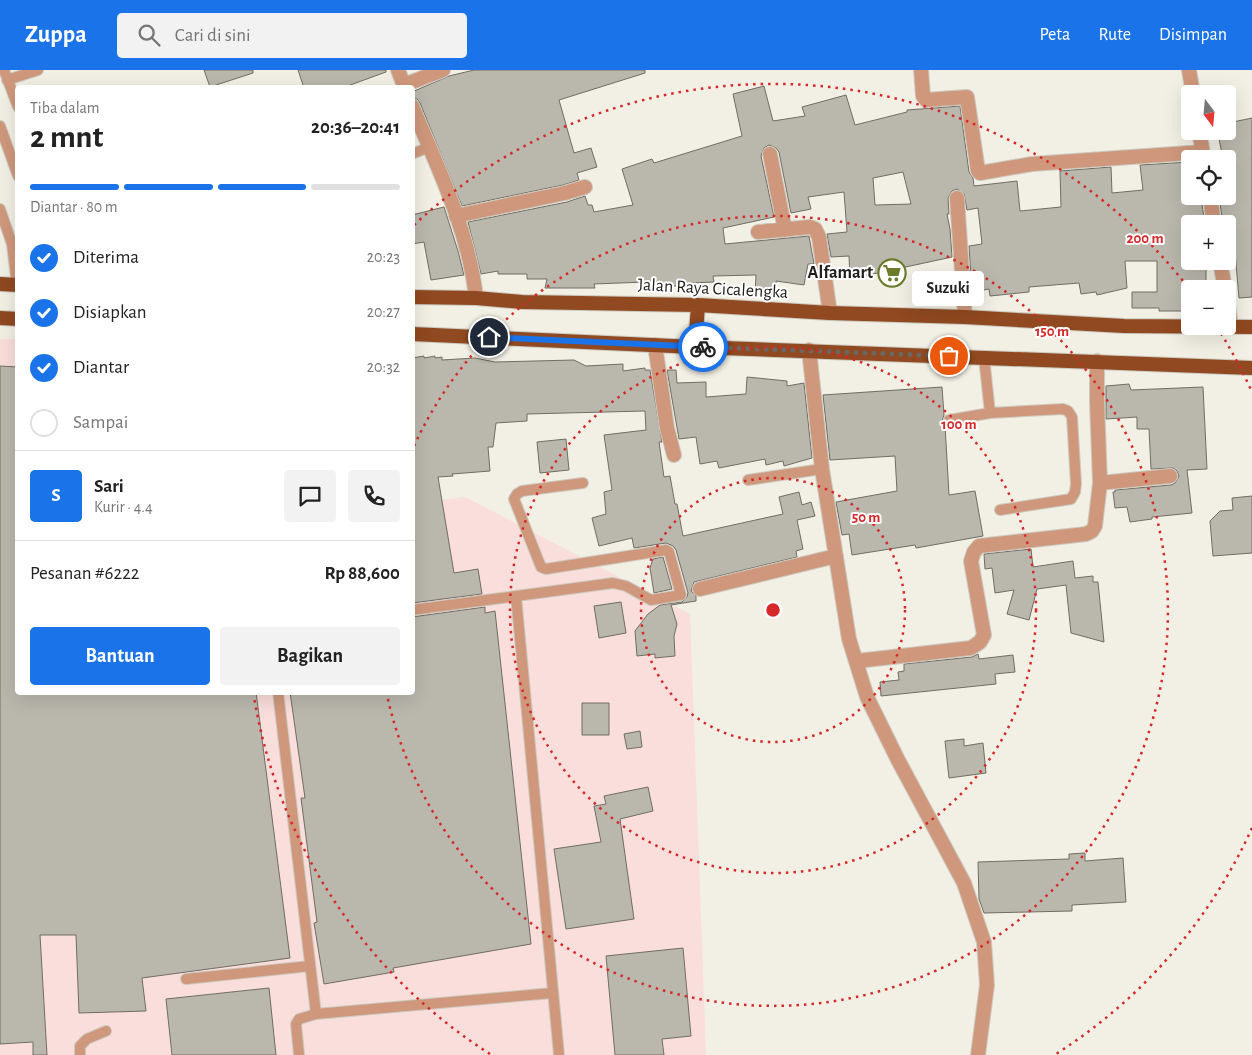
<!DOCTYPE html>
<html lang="id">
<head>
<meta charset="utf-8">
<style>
	:root { --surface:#fff; --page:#f2f2f2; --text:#222; --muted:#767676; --line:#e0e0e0; --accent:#1a73e8 }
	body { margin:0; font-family:"Alegreya Sans",sans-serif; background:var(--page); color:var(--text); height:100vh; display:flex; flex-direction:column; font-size:19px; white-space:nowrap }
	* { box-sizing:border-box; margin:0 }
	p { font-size:16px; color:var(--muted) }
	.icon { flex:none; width:28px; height:28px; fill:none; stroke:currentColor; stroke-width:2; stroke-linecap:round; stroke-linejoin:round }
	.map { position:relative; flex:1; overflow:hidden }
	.drawer { position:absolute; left:15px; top:15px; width:400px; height:610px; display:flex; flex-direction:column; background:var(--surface); border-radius:5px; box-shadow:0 5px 20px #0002 }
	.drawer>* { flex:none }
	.needle { width:32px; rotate:164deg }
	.controls { position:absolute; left:1181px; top:15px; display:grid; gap:10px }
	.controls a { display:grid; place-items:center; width:55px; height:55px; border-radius:5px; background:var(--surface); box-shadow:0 5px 20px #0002; font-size:25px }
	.pin { position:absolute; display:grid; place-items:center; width:42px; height:42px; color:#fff; margin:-21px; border:2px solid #fff; border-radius:50%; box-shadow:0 1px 5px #0007 }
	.courier { position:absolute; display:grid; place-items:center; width:50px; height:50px; margin:-25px; border:4px solid #1a73e8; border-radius:50%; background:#fff; color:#222; box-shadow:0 1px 6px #0007 }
	.bubble { position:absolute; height:35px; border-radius:5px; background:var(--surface); box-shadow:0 5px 20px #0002; font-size:16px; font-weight:700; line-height:35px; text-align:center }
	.summary em { font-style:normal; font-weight:700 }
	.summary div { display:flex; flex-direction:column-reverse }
	.summary { display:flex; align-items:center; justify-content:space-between; height:85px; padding:0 15px }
	h1 { font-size:32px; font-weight:700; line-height:38px }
	.bar { display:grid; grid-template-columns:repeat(4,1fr); gap:8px 5px; align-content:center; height:60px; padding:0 15px }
	.bar i { height:6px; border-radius:4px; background:var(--line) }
	.bar .selected { background:var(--accent) }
	.bar p { grid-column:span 4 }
	.line { display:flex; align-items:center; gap:12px; padding:0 15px; border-top:1px solid var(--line) }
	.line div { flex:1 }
	.round { display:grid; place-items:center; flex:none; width:52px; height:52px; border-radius:5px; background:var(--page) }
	ol { padding:0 15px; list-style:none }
	li { display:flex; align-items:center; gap:15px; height:55px }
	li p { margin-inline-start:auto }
	li .icon { padding:5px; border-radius:50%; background:var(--accent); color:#fff; stroke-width:4 }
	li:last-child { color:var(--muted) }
	li i { width:28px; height:28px; border:2px solid var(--line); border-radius:50% }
	.action { display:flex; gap:10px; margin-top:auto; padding:10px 15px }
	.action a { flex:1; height:58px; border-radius:5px; background:var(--accent); color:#fff; font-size:20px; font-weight:700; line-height:58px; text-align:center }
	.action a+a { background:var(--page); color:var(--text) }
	header { display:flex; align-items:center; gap:30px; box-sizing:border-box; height:70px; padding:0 25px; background:var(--accent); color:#fff }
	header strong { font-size:24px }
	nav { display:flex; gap:28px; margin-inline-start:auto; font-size:18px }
	.search { width:350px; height:45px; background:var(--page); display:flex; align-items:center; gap:12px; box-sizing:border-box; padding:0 18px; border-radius:5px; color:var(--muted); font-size:19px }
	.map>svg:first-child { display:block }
	.industrial { fill:#f9dedb }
	.building { fill:#bab7ad; stroke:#706d64; fill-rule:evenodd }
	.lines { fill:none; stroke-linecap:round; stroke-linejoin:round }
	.service-casing { stroke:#cccac0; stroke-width:12 }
	.minor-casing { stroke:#cccac0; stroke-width:16 }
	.trunk-casing { stroke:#cccac0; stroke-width:16 }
	.service { stroke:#cf987c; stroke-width:10 }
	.minor { stroke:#cf987c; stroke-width:14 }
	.trunk { stroke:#904920; stroke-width:14 }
	.done { stroke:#6a6861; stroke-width:5; stroke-dasharray:0 9 }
	.route { stroke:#1a73e8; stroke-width:6 }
	.ring { fill:none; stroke:#d62828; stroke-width:2.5; stroke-dasharray:2.5 5 }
	.labels { text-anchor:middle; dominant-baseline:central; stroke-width:4; stroke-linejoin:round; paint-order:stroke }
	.poi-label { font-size:18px; font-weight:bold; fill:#201f1b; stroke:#fff; text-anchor:end }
	.street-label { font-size:18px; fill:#201f1b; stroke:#fff }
	.centre { fill:#d62828; stroke:#fff; stroke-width:2.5 }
	.ring-label { font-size:15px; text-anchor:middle; font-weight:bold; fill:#d62828; stroke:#fff; stroke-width:4; stroke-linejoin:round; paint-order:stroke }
</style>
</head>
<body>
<header>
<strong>Zuppa</strong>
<div class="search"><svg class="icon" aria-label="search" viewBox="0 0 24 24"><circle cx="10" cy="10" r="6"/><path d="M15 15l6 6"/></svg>Cari di sini</div>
<nav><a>Peta</a><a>Rute</a><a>Disimpan</a></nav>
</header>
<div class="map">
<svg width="1252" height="985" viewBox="0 0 1252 985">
	<rect width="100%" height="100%" fill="#f2efe4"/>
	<path class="industrial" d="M0,269h18v353h394l1,-189 52,-6 225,117 16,441h-706z"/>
	<path class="building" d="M204,0h49v3l-43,14z
		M298,0h88v2l-44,16h-38z
		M474,0h171v3l-86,27 15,53 17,-5 6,19 -20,6 2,7 -16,5 -101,21 -42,-103 -3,-4 -5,-2v-5l37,-16z
		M764,16l9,35 32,-5 -3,-9 44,-12 9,30 52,-13v-2l53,-4 9,66 4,6 1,8 43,-5 3,30 41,-4 -1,-36 51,-4 1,26 31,-3 -3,-25 50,-3v34l11,2 4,26h-16l1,37h16v28h-16v5h-6v17h-25v-3h-27v-16h25v-31h-32l2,27 -30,7 -1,-3 -15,2 -2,-11 -50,4v5l-39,4 -1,-7 -17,3 -3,-46 13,-2 -4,-36 -11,2 -3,-16 -7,-5 -5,2 -4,7 1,16h-2l3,15 2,28 -102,22 -1,-23 -18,1 -4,-23 20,-2 -3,-40 -36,5 3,12 -20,4 -12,-61 -3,-4 -7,-3 -5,3 -3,8 13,61 -51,11 2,16 84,-8 5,28h-6l-4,21 -28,-4 1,14 -22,1 1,-21 -43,1 1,6 -24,1v3h-27v-4h-17l-52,2 1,4h-50l2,-9h-20v-5h-29v-3l-17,3 -13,-52 99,-20 18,-6 3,9h4l2,7 39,-7 -11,-36 30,-10 2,4 88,-27 -9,-42zM903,102l8,32 -36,1 -2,-27z
		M1252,48v179l-13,1 -5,-57h-2l-1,-14h-3v-3h-5l-4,-28h9v-37h-5l-5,-25 10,-3v-8z
		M444,137l14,44 6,24 -33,5 -7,-38 -12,2v-29z
		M424,286v2l11,-2v2l7,-1v3l33,-2 20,4 79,-2 12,6 37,-2v7l22,-3v2h5l12,72h-3l5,35 6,-1 5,28h2l6,32 100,-22 -4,-17 20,-5 3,13 9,-3 4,14 -18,4 6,29 -7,2 1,6 -103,25 -3,9 5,5v5l-25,4 6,19 -3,12 1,20 -20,2v-4l-18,2 -2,-25 13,-17 12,-9 22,-3 5,-5 1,-4 -12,-43 -3,-4 -7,-3 -32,5 -2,-10 -33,8 -7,-28 14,-4 -2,-22 8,-2 -8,-55 42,-5 -1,-19 -118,3v7l-31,2 -3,24h-5l2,24 -38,3 1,2 -15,1 16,96 24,-4 4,25 -70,9v-245z
		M0,296l18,1v325h238l34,266 -148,20 4,33 -67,2 -3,-78h-36l7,120h-14v-13l-33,2z
		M667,300h9l1,13 29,-1v15l40,-3 1,-17 40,4v5l17,-3 8,75 -28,8 -1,-5 -17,4 -1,-6 -46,9 -2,-7 -17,3 -4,-27 -17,2z
		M1129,314l2,6 72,-3 4,82 -20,1 5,43 -40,4v2l-22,3 -3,-15 -12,1 -2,-16h2v-2l56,-5 4,-2 4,-7 -2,-5 -4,-3 -22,1 -2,-40h-12v-12l-31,2v-33z
		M942,317l2,28 -2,6 3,4 4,70 26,-4 8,45 -67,12 -1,-3 -63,10 -3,-21 -7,1 -6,-33 61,-11 -2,-35 -65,4 -7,-65z
		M566,369l3,31 -29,3 -3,-31z
		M1252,426v57l-39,3 -3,-35 10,-10 13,-1 -1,-12z
		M1031,479l2,18 40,-6 2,17 18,-2v6h5l6,60 -33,-9 -5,-48 -29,4 -8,31 -22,-6 7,-24 -19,3 -3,-25 -7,1 -1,-15z
		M663,487l9,32 -18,4 -4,-25 3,-9z
		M621,532l5,31 -27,5 -5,-32z
		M485,537v6l10,-2 36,333 -138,24 1,4 -70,12 -10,-61 3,-1 -16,-124h4l-15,-106h122v-75z
		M978,584l1,5 34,-4 2,17 -20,2 1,10 -115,12 -1,-14 19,-2 -1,-8 6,-1v-7l68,-7z
		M582,633h27v32h-27z
		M640,661l2,16 -15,2 -3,-15z
		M964,669v7l19,-3 3,30 -37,5 -4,-37z
		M648,717l5,24 -33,8 14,100 -68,10 -12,-80 47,-7 -7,-36 12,-2 -2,-8z
		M1085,783v8l38,-3 3,44 -54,3v6l-88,2 -5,-14 -1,-37 91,-3v-5z
		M683,878l8,88 -29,3 2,16h-49l-9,-99z
		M269,918l7,67h-104l-6,-56z"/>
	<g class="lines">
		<g class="service-casing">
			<path id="service" d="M4,0l14,37
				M7,10l31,-10
				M0,56l18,50
				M412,84l17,-7
				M0,139l12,35 5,41
				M984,287l6,56 73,-4 5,2 4,6 4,67 -1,8 -4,7 -71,11
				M949,350l41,-7
				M748,410l74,-11
				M516,526l43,459
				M412,540l201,-27 13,3 25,14 30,-5 -12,-43 -3,-2 -120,19 -5,-2 -27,-68 3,-5 5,-3 61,-8
				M278,622l38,322
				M186,909l124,-13
				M80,985v-9l7,-7 19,-8
				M299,985l-3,-31 3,-5 17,-5 236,-21"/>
		</g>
		<g class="minor-casing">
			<path id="minor" d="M398,0l7,18
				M921,0l2,26 3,4 41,-3 11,74 2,2 52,-9 170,-12
				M1189,0l4,24
				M404,15l39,-15
				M412,36c26,62 57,125 64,192
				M1199,61l5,28
				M770,84l15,76
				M1210,126l4,28
				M957,128l8,119
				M456,146l109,-23 20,-6
				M758,162l52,-5 5,2 4,8 11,76
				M1220,191l5,28
				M1228,235l3,22
				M655,275l12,83 7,27
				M809,280l13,119 27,170 18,58 31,63 66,123 20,59 3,43 -9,70
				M1100,413l70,-7
				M700,519l136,-33
				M857,591l114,-13 9,-6 4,-7 -13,-74 3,-9 5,-6 107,-12 6,-3 3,-5 5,-43 -3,-81v-41"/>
		</g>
		<g class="trunk-casing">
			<path id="trunk" d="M0,214l18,1
				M412,227l64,1 46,4 176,3 132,8 135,4 159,9 128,1
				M0,248l18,1
				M412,264l283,13 557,21
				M695,277l3,-42"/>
		</g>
		<use href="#service" class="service"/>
		<use href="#minor" class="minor"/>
		<use href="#trunk" class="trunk"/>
	</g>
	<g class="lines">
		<path class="done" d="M703,277l246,9"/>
		<path class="route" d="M489,267l214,10"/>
	</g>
	<g class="ring">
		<circle cx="773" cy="540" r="132"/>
		<circle cx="773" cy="540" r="263"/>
		<path d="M414 376A395 395 0 1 1 387 625"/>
		<path d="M1252 758A526 526 0 0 1 1056 984M490 984A526 526 0 0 1 254 627M414 155A526 526 0 0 1 1187 216M1217 257A526 526 0 0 1 1252 322"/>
	</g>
	<defs>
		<g id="supermarket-ring" transform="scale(1.4375)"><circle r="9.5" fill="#fff" stroke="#6a7c2b" stroke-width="1.5"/><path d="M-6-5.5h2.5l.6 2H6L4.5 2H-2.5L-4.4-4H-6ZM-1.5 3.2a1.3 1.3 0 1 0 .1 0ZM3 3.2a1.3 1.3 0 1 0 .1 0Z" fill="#6a7c2b"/></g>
	</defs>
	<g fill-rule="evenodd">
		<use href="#supermarket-ring" x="892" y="203"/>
	</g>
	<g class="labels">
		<g class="poi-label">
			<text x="873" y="203">Alfamart</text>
		</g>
		<g class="street-label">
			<text transform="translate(713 219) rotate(3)">Jalan Raya Cicalengka</text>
		</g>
	</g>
	<circle cx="773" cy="540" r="8" class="centre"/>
	<g class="ring-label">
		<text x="1145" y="173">200 m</text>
		<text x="1052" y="266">150 m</text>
		<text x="959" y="359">100 m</text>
		<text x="866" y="452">50 m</text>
	</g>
</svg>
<div class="controls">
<a><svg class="needle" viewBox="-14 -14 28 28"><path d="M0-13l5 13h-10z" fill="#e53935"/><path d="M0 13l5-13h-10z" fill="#767676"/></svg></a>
<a><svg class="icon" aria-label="locate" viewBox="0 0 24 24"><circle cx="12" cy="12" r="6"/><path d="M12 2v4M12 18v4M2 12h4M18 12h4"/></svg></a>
<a>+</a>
<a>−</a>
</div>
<div class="pin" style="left:949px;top:286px;background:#ea580c"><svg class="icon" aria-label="bag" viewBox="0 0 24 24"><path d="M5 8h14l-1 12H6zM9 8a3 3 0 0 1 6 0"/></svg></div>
<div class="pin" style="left:489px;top:267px;background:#1f2937"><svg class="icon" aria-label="home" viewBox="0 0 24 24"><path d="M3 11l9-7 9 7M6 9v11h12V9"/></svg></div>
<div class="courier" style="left:703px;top:277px"><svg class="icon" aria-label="bike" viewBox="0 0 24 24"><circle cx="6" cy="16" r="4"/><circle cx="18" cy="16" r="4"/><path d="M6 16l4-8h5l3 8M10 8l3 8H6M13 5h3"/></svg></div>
<div class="bubble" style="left:912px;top:201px;width:72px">Suzuki</div>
<section class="drawer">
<div class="summary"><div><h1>2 mnt</h1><p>Tiba dalam</p></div><em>20:36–20:41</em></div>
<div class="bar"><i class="selected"></i><i class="selected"></i><i class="selected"></i><i></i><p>Diantar · 80 m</p></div>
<ol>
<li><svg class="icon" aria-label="check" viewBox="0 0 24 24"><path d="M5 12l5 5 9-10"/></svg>Diterima<p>20:23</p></li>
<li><svg class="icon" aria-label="check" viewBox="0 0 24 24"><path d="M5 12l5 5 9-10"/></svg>Disiapkan<p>20:27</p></li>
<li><svg class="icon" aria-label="check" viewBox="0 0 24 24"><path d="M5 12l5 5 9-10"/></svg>Diantar<p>20:32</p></li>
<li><i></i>Sampai</li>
</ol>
<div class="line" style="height:90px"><b class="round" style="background:var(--accent);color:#fff">S</b><div><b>Sari</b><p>Kurir · 4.4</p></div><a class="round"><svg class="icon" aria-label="chat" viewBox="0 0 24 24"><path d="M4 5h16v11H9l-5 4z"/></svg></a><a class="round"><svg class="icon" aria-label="phone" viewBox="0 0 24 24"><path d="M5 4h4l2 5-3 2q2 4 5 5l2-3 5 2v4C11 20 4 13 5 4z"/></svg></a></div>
<div class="line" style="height:65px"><div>Pesanan #6222</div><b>Rp 88,600</b></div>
<div class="action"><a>Bantuan</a><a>Bagikan</a></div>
</section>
</div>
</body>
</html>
